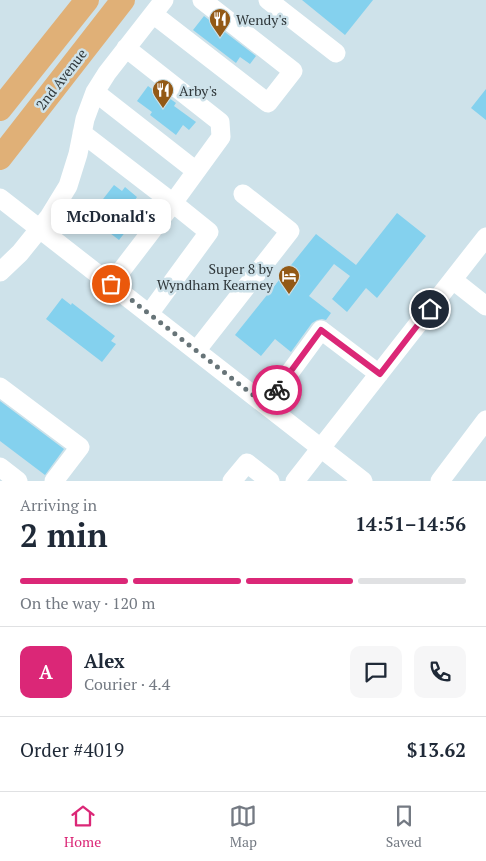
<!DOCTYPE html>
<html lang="en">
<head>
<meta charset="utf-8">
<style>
	:root { --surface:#fff; --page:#f6f6f7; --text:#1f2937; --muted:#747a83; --line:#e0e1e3; --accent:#db2777 }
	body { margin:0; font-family:"PT Serif",serif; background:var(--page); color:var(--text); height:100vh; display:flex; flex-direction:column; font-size:19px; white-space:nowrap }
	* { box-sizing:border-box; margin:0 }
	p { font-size:16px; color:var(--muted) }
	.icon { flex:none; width:28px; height:28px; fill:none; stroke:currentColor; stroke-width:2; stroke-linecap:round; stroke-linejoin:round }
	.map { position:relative; height:481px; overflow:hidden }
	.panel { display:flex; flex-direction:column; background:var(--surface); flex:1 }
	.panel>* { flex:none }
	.pin { position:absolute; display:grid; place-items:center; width:42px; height:42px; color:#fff; margin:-21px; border:2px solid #fff; border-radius:50%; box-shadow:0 1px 5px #0007 }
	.courier { position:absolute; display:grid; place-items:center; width:50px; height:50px; margin:-25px; border:4px solid #db2777; border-radius:50%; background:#fff; color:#222; box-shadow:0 1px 6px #0007 }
	.bubble { position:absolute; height:35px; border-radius:10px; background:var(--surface); box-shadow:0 2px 8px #0003; font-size:16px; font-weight:800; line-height:35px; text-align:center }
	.overview em { font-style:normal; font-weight:800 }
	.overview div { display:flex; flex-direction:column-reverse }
	.overview { display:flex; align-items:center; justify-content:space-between; height:85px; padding:0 20px }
	h1 { font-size:32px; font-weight:800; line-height:38px }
	.bar { display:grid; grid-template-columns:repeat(4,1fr); gap:8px 5px; align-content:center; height:60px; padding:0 20px }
	.bar i { height:6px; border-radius:4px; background:var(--line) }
	.bar .selected { background:var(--accent) }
	.bar p { grid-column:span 4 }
	.line { display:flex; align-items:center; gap:12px; padding:0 20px; border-top:1px solid var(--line) }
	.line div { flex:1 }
	.round { display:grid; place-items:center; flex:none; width:52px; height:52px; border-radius:10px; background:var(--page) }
	.menu { display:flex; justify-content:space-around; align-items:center; height:70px; border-top:1px solid var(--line); background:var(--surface); font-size:14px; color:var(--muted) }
	.menu a { display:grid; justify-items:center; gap:2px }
	.menu .selected { color:var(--accent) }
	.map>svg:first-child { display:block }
	.building { fill:#84d1ee }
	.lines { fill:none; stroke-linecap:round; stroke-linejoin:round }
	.minor { stroke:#fff; stroke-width:19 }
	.major { stroke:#e0b077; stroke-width:24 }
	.done { stroke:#677478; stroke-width:5; stroke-dasharray:0 9 }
	.route { stroke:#db2777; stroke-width:6 }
	.labels { text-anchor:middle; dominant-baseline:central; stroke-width:5; stroke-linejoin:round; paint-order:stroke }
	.poi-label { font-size:14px; fill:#30383b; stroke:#cee2ea; text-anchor:start }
	.street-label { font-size:14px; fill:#30383b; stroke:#cee2ea }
</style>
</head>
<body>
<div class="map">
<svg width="486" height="481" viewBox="0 0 486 481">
	<rect width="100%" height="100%" fill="#cee2ea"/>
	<path class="building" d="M302,0h71l-28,35z
		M204,16l52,40 -6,8 -10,-7 -4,6 -43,-33z
		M148,86l15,11 2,-2 11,8 -2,3 22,16 -7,8 -6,-5 -7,10 -26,-20 2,-3 -15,-11z
		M486,89v31l-15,-12z
		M114,185l8,6 3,-4 12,10 -2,3 15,12 -14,18 -6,-4 -11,14 -30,-23z
		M397,213l29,23 -49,62 -11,-10 -19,24 -15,-13 18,-23 -16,-12 -25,32 22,17 -5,7 -4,-1 -5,1 -5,3 -21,29 -16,-13 -14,17 -26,-21 81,-101 40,31z
		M62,298l9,7 1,-2 43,33 -4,5 5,3 -14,18 -56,-43z
		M0,401l64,48 -19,26 -45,-34z"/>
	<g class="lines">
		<path class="minor" d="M268,0l68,53
			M153,14l115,89 25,-32 -91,-71
			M95,92l101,79
			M82,133l91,70 36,29 -60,82
			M0,198l363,283
			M0,272l20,-19 29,-36 19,-31 10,-32 7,-35 10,-27 12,-19 57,-73
			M453,280l33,26
			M111,284l62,-81 48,-66 -1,-15 -94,-74
			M196,351l94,-120 -47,-37
			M0,387l80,60 -26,34
			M266,405l55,-75 58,44
			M0,467l18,14
			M232,481l15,-18 23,18
			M295,481l191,-244
			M440,481l46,-61"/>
		<path class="major" d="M0,109l87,-109
			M0,158l123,-158"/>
	</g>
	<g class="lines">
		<path class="done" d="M111,284l155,121 11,-15"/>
		<path class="route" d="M277,390l44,-60 59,44 50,-65"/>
	</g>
	<defs>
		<g id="restaurant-pin" transform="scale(1.125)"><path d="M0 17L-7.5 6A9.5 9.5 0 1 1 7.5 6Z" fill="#935916" stroke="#cee2ea"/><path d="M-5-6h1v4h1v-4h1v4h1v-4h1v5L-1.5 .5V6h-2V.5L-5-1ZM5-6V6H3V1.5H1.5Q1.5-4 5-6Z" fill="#fff"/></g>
		<g id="hotel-pin" transform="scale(1.125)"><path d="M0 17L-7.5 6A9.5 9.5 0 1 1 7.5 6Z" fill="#935916" stroke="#cee2ea"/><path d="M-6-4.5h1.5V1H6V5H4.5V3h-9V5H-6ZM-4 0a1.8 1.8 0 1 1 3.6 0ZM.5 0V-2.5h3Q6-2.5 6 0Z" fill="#fff"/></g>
	</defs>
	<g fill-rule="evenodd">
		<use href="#restaurant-pin" x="220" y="19"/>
		<use href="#restaurant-pin" x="163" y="90"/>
		<use href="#hotel-pin" x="289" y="276"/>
	</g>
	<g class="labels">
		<g class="poi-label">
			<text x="236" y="19">Wendy's</text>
			<text x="179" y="90">Arby's</text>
			<text x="273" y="268" text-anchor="end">Super 8 by<tspan x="273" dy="16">Wyndham Kearney</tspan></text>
		</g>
		<g class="street-label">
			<text transform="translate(61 79) rotate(-52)">2nd Avenue</text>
		</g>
	</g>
</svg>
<div class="pin" style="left:111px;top:284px;background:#ea580c"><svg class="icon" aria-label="bag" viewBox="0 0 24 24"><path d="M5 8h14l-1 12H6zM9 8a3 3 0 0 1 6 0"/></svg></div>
<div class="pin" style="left:430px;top:309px;background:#1f2937"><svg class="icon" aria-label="home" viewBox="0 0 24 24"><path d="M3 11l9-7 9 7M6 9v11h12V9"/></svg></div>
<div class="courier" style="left:277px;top:390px"><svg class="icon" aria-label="bike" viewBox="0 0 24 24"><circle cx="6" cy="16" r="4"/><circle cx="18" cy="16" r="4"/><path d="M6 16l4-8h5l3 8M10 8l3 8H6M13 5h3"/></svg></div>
<div class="bubble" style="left:51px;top:199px;width:120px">McDonald's</div>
</div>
<section class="panel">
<div class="overview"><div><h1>2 min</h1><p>Arriving in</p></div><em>14:51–14:56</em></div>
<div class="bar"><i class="selected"></i><i class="selected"></i><i class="selected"></i><i></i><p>On the way · 120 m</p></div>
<div class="line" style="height:90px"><b class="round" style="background:var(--accent);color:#fff">A</b><div><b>Alex</b><p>Courier · 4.4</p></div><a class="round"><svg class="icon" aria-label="chat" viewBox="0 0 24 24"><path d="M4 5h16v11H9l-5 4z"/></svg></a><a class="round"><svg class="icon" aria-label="phone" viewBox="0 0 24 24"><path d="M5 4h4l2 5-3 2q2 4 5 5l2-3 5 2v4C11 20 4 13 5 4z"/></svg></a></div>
<div class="line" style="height:65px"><div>Order #4019</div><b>$13.62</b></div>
</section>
<nav class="menu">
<a class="selected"><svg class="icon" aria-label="home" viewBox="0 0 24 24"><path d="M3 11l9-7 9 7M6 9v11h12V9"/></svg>Home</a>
<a><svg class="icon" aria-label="map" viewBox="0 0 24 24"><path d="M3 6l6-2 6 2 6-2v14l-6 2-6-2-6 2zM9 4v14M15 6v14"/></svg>Map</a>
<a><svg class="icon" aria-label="saved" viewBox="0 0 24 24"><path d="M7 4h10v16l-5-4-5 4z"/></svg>Saved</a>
</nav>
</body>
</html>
